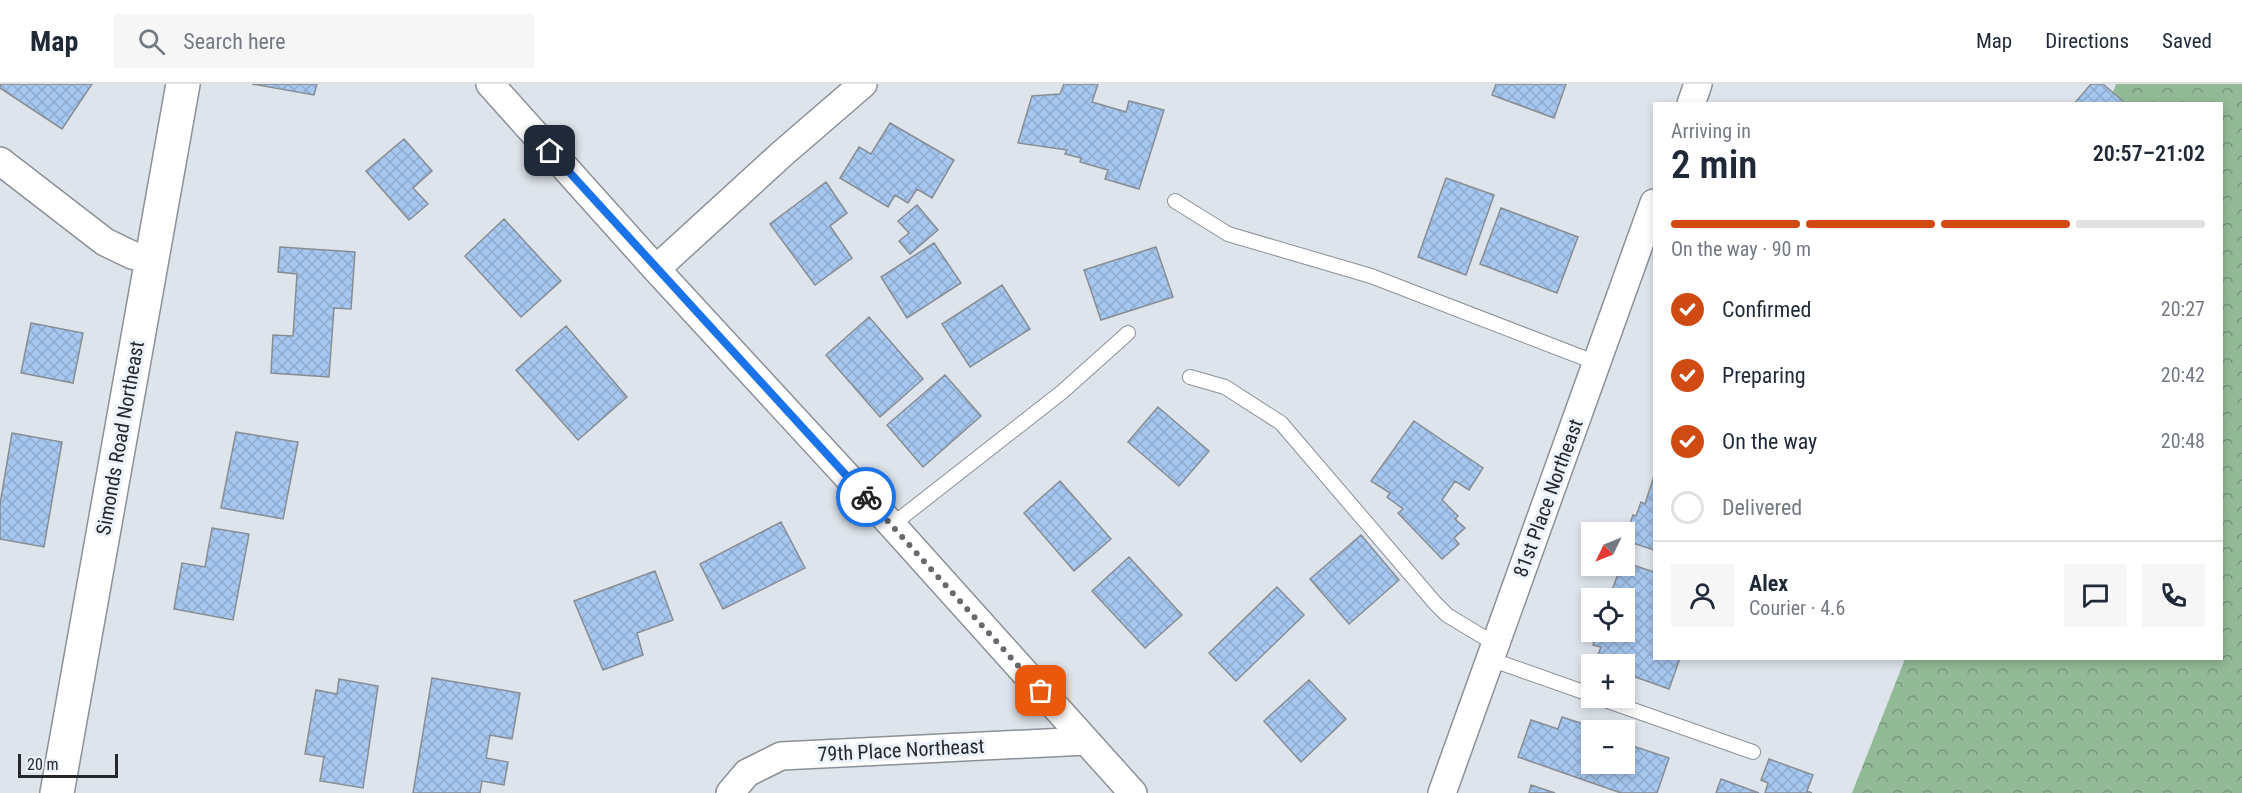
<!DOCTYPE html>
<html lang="en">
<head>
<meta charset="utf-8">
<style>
	:root { --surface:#fff; --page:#f6f6f7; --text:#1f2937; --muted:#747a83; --line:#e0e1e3; --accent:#d04a13 }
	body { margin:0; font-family:"Roboto Condensed",sans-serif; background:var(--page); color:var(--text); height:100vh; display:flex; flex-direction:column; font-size:22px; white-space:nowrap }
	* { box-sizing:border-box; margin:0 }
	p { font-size:20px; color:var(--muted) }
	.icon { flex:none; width:33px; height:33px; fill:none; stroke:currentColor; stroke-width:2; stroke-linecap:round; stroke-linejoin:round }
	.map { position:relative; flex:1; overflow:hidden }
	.drawer { position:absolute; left:1653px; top:18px; width:570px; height:558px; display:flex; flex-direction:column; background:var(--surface); border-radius:0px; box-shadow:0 3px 9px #0003 }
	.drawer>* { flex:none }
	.needle { width:39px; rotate:227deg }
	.tools { position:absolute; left:1581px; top:438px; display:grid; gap:12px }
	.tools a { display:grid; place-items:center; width:54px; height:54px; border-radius:0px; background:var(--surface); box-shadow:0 3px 9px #0003; font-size:30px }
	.scale { position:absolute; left:18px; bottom:15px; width:100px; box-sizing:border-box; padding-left:6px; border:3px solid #25272a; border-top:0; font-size:16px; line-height:21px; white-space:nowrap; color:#25272a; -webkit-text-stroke:4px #ecf2f9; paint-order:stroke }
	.pin { position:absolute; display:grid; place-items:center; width:51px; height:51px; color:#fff; margin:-26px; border-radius:12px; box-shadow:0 3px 9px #0006 }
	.courier { position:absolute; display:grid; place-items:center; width:60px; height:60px; margin:-30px; border:4px solid #1a73e8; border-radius:50%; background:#fff; color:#222; box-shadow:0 2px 8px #0007 }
	.headline em { font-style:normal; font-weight:600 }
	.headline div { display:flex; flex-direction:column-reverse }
	.headline { display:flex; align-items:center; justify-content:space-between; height:102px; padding:0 18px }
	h1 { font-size:39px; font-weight:600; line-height:45px }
	.bar { display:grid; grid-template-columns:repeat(4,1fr); gap:9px 6px; align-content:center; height:72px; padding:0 18px }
	.bar i { height:8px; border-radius:4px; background:var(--line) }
	.bar .current { background:var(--accent) }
	.bar p { grid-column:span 4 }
	.line { display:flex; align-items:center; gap:15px; padding:0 18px; border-top:2px solid var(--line) }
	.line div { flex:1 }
	.round { display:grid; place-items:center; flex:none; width:63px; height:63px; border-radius:0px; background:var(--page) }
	ol { padding:0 18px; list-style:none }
	li { display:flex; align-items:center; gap:18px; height:66px }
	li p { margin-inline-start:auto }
	li .icon { padding:6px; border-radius:50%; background:var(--accent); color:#fff; stroke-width:4 }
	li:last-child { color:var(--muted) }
	li i { width:33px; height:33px; border:3px solid var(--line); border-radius:50% }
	header { display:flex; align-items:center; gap:36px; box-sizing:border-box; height:84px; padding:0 30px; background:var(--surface); border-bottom:2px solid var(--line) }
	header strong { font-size:28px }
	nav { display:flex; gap:33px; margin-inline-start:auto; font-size:21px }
	.search { width:420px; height:54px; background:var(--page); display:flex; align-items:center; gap:15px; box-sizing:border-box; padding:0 21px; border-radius:0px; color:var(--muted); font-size:22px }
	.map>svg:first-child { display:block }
	.forest { fill:url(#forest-crowns) }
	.building { fill:url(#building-cross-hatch); stroke:#888d94; stroke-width:1.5 }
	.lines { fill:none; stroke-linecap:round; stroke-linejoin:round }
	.service-casing { stroke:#8b9197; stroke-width:16 }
	.minor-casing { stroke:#8b9197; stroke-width:30 }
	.secondary-casing { stroke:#8b9197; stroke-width:36 }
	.service { stroke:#fff; stroke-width:14 }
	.minor { stroke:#fff; stroke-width:27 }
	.secondary { stroke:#fff; stroke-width:33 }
	.done { stroke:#66696e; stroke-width:6; stroke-dasharray:0 10.8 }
	.route { stroke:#1a73e8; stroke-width:8 }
	.labels { text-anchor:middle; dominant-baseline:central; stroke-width:6; stroke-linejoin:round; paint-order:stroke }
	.street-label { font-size:20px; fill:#25272a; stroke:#ecf2f9 }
</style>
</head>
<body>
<header>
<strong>Map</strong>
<div class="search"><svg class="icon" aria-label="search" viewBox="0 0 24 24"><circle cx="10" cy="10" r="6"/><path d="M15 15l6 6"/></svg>Search here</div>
<nav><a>Map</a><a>Directions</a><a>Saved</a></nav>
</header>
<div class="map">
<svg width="2242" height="709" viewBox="0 0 2242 709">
	<defs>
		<pattern id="forest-crowns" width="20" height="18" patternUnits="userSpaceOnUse" patternTransform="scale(1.5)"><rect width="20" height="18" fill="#92ba96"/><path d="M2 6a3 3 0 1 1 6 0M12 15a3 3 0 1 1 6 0" fill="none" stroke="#77977b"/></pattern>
		<pattern id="building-cross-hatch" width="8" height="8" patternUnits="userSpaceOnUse" patternTransform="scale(1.5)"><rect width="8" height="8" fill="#a6c7ef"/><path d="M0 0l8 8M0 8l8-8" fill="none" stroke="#8fabcd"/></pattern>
	</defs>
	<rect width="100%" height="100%" fill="#dee4eb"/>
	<path class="forest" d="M2116,0h126v709h-390l53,-134 317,-1v-554l-113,-1z"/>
	<path class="building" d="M1,0h91l-30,45 -62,-41z
		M252,0h65l-3,11z
		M1064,0h34l-6,18 34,10 3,-11 35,9 -25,79 -34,-10 3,-9 -28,-8 1,-4 -16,-4 2,-4 -49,-7 14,-47 28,-2z
		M1496,0h70l-12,34 -62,-23z
		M2091,0h12l23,20h-52z
		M890,39l64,37 -22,38 -15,-9 -9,14 -13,-8 -7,12 -48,-29 19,-31 12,7z
		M404,55l28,32 -19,17 15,16 -19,16 -43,-49z
		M1446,94l48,17 -28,80 -48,-18z
		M826,98l21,31 -17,13 22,32 -37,27 -45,-61z
		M917,121l21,25 -28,24 -11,-13 10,-8 -11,-12z
		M1501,124l77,29 -21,56 -77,-29z
		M504,135l57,62 -40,36 -56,-61z
		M934,159l27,40 -54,35 -26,-41z
		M280,163l75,5 -4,57 -17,-1 -5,69 -58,-4 2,-38 20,1 4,-62 -19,-2z
		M1156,163l17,50 -72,23 -17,-50z
		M1002,201l28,44 -60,38 -28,-43z
		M869,233l54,62 -43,38 -54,-62z
		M31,239l52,10 -10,50 -52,-10z
		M566,242l61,71 -49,43 -62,-70z
		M945,291l36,41 -58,51 -36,-42z
		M1158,323l51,44 -30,35 -51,-44z
		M1414,337l69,47 -14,22 -14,-9 -13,19 16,16 -3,3 10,9 -11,10 5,6 -17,15 -44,-46 5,-4 -16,-12 3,-4 -19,-12z
		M236,348l62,10 -15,77 -62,-11z
		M12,349l50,9 -18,105 -44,-8v-35z
		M1654,392v74l-30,-10 9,-25 3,1 5,-14 4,2z
		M1060,397l51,58 -37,32 -50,-58z
		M781,438l24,46 -82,41 -23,-45z
		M212,444l37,6 -16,86 -59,-11 8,-46 23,4z
		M1361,451l38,45 -50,44 -39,-45z
		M1129,473l53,58 -37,33 -53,-57z
		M1624,478l30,10v86h26l-11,31 -45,-16v-9h-22l-7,-2 6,-15 -8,-2 5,-13h26v-34h-15l12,-32h3z
		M655,487l18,49 -36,13 6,22 -40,15 -29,-69z
		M1277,503l27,28 -68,66 -27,-28z
		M432,594l88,15 -8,46 -22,-4 -4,23 22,4 -4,23 -22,-4 -2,12h-67z
		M339,595l39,7 -15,102 -43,-7 4,-24 -19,-3 11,-64 21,4z
		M1309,596l37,39 -45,43 -37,-41z
		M1562,633l40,13h-10v34h32v-21l45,15 -12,35h-36l-103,-36 13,-37 27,9z
		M1769,675l44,16 -6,16 5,2h-47l3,-10 -7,-3z
		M1721,695l38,14h-43z
		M1531,701l24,8h-26z"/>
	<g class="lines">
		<g class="service-casing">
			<path id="service" d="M1175,117l53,33 143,42 226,87
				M1190,293l35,10 56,36 154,180 12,12 48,29
				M892,441l170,-133 66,-59
				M1490,575l102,36
				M1599,614l154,54"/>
		</g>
		<g class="minor-casing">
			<path id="minor" d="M490,0l166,185 236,256 241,268
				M1691,20l7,-20
				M0,77l105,81 27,13 19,4
				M656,185l127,-116 80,-69
				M730,709l17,-20 34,-17 305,-15
				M1442,709l212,-590"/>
		</g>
		<g class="secondary-casing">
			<path id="secondary" d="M57,709l126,-709"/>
		</g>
		<use href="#service" class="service"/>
		<use href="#minor" class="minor"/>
		<use href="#secondary" class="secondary"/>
	</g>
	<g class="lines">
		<path class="done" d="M866,413l175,194"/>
		<path class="route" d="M550,67l316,346"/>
	</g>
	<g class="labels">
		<g class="street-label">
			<text transform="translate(120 354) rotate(-80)">Simonds Road Northeast</text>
			<text transform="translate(1548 414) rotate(-70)">81st Place Northeast</text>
			<text transform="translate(901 666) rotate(-3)">79th Place Northeast</text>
		</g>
	</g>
</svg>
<div class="tools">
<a><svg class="needle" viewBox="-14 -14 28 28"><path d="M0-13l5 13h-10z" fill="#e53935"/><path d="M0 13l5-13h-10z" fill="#747a83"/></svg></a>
<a><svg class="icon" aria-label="locate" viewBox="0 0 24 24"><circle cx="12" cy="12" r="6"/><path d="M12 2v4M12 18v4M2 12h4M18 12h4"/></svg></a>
<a>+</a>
<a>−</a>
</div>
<div class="scale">20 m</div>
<div class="pin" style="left:1041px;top:607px;background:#ea580c"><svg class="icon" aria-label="bag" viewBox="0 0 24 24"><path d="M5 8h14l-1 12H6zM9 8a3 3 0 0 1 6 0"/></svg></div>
<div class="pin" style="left:550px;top:67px;background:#1f2937"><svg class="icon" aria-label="home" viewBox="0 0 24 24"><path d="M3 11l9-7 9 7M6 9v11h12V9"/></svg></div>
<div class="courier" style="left:866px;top:413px"><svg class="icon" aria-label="bike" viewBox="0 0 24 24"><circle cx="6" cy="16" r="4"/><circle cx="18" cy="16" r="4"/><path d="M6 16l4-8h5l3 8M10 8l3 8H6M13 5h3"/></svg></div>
<section class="drawer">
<div class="headline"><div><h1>2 min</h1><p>Arriving in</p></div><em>20:57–21:02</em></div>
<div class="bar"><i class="current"></i><i class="current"></i><i class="current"></i><i></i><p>On the way · 90 m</p></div>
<ol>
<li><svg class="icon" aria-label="check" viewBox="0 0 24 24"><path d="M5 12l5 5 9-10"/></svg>Confirmed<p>20:27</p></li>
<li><svg class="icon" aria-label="check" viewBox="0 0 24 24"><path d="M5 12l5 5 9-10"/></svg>Preparing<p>20:42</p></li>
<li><svg class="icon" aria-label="check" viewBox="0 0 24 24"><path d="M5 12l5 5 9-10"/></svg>On the way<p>20:48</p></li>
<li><i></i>Delivered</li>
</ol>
<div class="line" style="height:108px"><a class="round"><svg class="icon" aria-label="person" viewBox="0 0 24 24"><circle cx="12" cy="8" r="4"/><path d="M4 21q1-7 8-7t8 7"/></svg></a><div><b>Alex</b><p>Courier · 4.6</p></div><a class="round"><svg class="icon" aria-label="chat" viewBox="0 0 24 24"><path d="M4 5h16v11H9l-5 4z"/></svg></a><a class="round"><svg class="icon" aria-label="phone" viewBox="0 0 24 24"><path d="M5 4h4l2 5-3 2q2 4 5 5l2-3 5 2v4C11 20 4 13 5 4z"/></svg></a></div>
</section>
</div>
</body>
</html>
